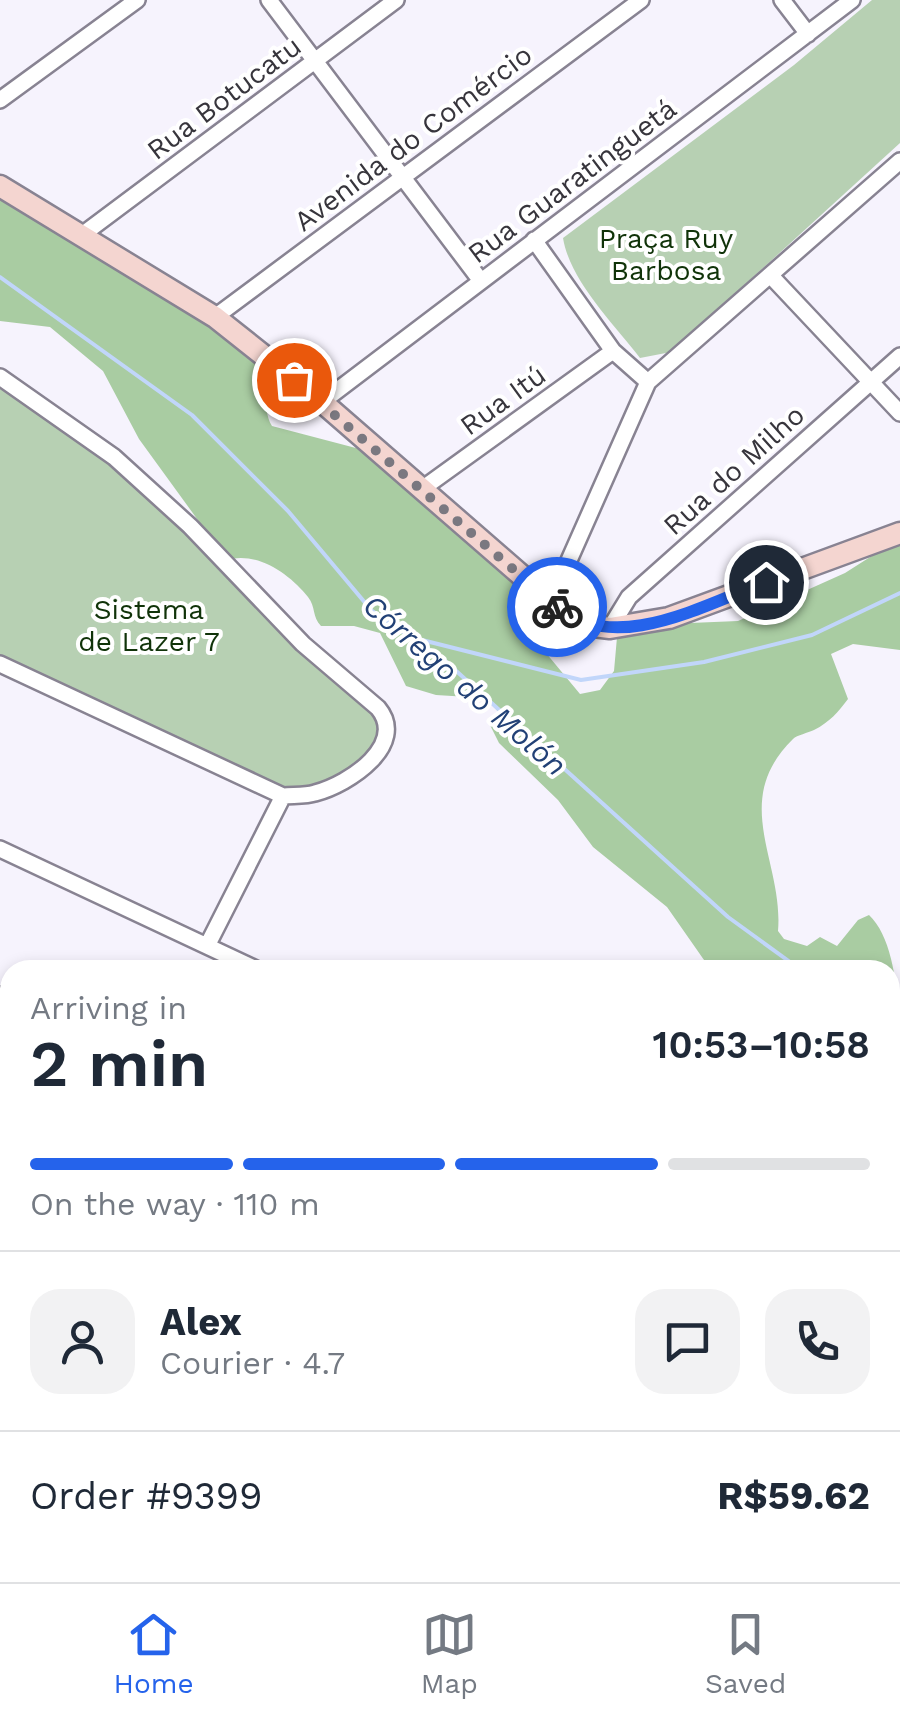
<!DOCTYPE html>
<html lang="en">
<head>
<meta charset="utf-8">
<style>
	:root { --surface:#fff; --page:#f2f2f3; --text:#1f2937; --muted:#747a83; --line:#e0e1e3; --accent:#2563eb }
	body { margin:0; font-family:"Work Sans",sans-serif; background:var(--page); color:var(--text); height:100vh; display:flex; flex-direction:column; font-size:38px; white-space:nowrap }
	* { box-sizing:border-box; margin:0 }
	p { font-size:32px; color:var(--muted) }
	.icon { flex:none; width:55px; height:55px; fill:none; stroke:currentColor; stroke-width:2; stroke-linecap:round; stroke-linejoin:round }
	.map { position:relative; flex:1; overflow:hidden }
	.drawer { position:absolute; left:0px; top:960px; width:900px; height:622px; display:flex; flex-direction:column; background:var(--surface); border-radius:30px 30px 0 0; box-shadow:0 5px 15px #0003 }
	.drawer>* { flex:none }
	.pin { position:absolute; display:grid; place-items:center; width:85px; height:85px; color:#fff; margin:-42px; border:5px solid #fff; border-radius:50%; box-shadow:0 2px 10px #0007 }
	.courier { position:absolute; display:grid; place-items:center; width:100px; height:100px; margin:-50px; border:8px solid #2563eb; border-radius:50%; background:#fff; color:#222; box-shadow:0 2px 12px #0007 }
	.head em { font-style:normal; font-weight:600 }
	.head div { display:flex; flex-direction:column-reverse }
	.head { display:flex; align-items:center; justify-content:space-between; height:170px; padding:0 30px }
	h1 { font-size:65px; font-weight:600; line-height:75px }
	.bar { display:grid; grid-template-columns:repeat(4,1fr); gap:15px 10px; align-content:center; height:120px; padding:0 30px }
	.bar i { height:12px; border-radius:8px; background:var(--line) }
	.bar .on { background:var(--accent) }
	.bar p { grid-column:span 4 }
	.line { display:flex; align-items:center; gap:25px; padding:0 30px; border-top:2px solid var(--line) }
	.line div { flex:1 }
	.round { display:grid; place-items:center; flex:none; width:105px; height:105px; border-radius:30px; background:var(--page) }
	.dock { display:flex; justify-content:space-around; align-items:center; height:140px; border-top:2px solid var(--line); background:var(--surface); font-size:28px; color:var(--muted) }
	.dock a { display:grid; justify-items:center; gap:5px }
	.dock .on { color:var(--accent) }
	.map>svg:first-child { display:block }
	.green { fill:#b7d0b3 }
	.forest { fill:#a9cca2 }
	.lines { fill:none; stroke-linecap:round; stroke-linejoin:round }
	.stream { stroke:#c1d6fa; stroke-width:4 }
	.building { fill:#c7b6e6; stroke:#767180; stroke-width:2.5 }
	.street-casing { stroke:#888392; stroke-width:20 }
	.secondary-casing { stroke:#888392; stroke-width:25 }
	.primary-casing { stroke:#a25e55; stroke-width:28 }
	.street { stroke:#fff; stroke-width:15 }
	.secondary { stroke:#f4d5d0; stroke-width:20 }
	.primary { stroke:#eaaca1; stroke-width:22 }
	.done { stroke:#7a7880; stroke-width:10; stroke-dasharray:0 18 }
	.route { stroke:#2563eb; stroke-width:12 }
	.labels { text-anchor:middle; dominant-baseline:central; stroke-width:8; stroke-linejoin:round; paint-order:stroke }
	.street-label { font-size:28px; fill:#37353c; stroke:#fff }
	.park-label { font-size:28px; fill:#103309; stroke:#fff }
	.water-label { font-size:30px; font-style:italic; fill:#224176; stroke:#fff }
</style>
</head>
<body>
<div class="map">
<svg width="900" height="1582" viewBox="0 0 900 1582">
	<rect width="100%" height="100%" fill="#f6f3fd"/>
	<path class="green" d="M872,0h28v143l-229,209 -31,6c-26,-34 -70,-77 -77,-120l231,-173z
		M0,377l114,80 235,225 41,52 -47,46 -60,16 -283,-132z"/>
	<path class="forest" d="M0,200c22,13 41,18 64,27 52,20 154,93 191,134 17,18 5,45 17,65l99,26 81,58 66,79 3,21 -4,8 63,76 20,-4 14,-19 4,-45 120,-5 107,-48 55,-35v112l-47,-6 -22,10 17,45c-10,13 -18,23 -34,31 -6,3 -17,5 -21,9 -64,63 -9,122 -15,192l6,8 23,7 13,-9 17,9 21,-26 11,-5c31,29 31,109 31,156l-10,8v-109h-179l-44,-63 -74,-60 -35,-47 -59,-57 -9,-18 22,1 -27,-28 -49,-3 -30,-9 -26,-53 -26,-7h-33c-9,-9 -5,-19 -13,-29 -18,-23 -53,-48 -84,-36v11l-16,-38 -69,-95 -36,-68 -53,-44 -50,-6z
		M900,1164v98l-10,-3v-74z"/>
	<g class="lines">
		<path class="stream" d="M0,277l192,138 96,96 84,100 71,48 285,258 73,53
			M414,638l167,42 123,-18 108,-27 88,-42"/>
	</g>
	<path class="building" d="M585,1572h161l4,10h-185z"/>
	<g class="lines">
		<g class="street-casing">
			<path id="street" d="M269,0l212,281
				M782,0l26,34
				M0,100l137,-100
				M82,235l314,-235
				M534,240l79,111 35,31
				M771,276l129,137
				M215,317l426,-317
				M0,377l114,80 76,69 113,118 75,64c30,36 -28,76 -63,85 -9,3 -22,2 -32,3l-283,-132
				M322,402l530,-402
				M422,489l191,-138
				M551,601l97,-219 252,-221
				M610,628l19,-31 271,-241
				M0,849l258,121
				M207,946l76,-150
				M0,995l10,5
				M0,1168l10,5
				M0,1236l10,-9
				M890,1380l10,18
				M771,1572l4,10
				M497,1582l11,-10"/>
		</g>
		<g class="secondary-casing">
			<path id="secondary" d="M0,186l215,131 107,85 246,214 17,9 25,3 59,-10 231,-85
				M0,1576l4,6"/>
		</g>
		<g class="primary-casing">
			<path id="primary" d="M890,1113l10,-9
				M890,1141l10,-9
				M370,1582l11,-10
				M402,1582l10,-10"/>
		</g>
		<use href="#street" class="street"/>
		<use href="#secondary" class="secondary"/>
		<use href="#primary" class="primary"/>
	</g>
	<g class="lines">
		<path class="done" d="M294,380l263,227"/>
		<path class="route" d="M557,607c59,49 148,-3 209,-25"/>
	</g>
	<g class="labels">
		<g class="street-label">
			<text transform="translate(224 98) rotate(-37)">Rua Botucatu</text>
			<text transform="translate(413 138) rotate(-37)">Avenida do Comércio</text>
			<text transform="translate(572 181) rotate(-37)">Rua Guaratinguetá</text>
			<text transform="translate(503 400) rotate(-36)">Rua Itú</text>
			<text transform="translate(734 470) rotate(-42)">Rua do Milho</text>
		</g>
		<g class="park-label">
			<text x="666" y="238">Praça Ruy<tspan x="666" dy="32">Barbosa</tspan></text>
			<text x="149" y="609">Sistema<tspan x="149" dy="32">de Lazer 7</tspan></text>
		</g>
		<g class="water-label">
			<text transform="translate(465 685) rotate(41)">Córrego do Molón</text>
		</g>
	</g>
</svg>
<div class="pin" style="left:294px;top:380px;background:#ea580c"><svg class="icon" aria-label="bag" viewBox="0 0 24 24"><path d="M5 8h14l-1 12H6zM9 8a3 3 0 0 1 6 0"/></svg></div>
<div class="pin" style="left:766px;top:582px;background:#1f2937"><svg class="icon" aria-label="home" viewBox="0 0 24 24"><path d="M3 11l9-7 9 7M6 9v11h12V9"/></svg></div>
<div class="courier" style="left:557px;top:607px"><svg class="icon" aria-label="bike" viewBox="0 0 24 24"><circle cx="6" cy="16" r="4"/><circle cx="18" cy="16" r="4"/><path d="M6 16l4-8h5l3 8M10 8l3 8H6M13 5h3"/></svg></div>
<section class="drawer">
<div class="head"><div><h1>2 min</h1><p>Arriving in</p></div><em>10:53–10:58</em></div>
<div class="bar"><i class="on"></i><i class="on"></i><i class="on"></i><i></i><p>On the way · 110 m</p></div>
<div class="line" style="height:180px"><a class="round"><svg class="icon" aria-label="person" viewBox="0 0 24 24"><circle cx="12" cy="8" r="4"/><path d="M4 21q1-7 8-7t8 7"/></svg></a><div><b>Alex</b><p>Courier · 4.7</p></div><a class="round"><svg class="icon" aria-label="chat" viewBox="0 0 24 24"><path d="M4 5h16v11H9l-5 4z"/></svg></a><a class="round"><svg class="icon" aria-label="phone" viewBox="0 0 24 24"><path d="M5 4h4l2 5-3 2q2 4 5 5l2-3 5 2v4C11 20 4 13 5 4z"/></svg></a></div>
<div class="line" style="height:130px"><div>Order #9399</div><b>R$59.62</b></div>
</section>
</div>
<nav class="dock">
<a class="on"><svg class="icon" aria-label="home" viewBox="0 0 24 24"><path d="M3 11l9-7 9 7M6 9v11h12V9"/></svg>Home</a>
<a><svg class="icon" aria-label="map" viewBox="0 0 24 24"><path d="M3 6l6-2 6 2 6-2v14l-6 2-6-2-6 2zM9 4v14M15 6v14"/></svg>Map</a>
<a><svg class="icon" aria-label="saved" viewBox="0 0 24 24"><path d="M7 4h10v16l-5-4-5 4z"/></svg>Saved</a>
</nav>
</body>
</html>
